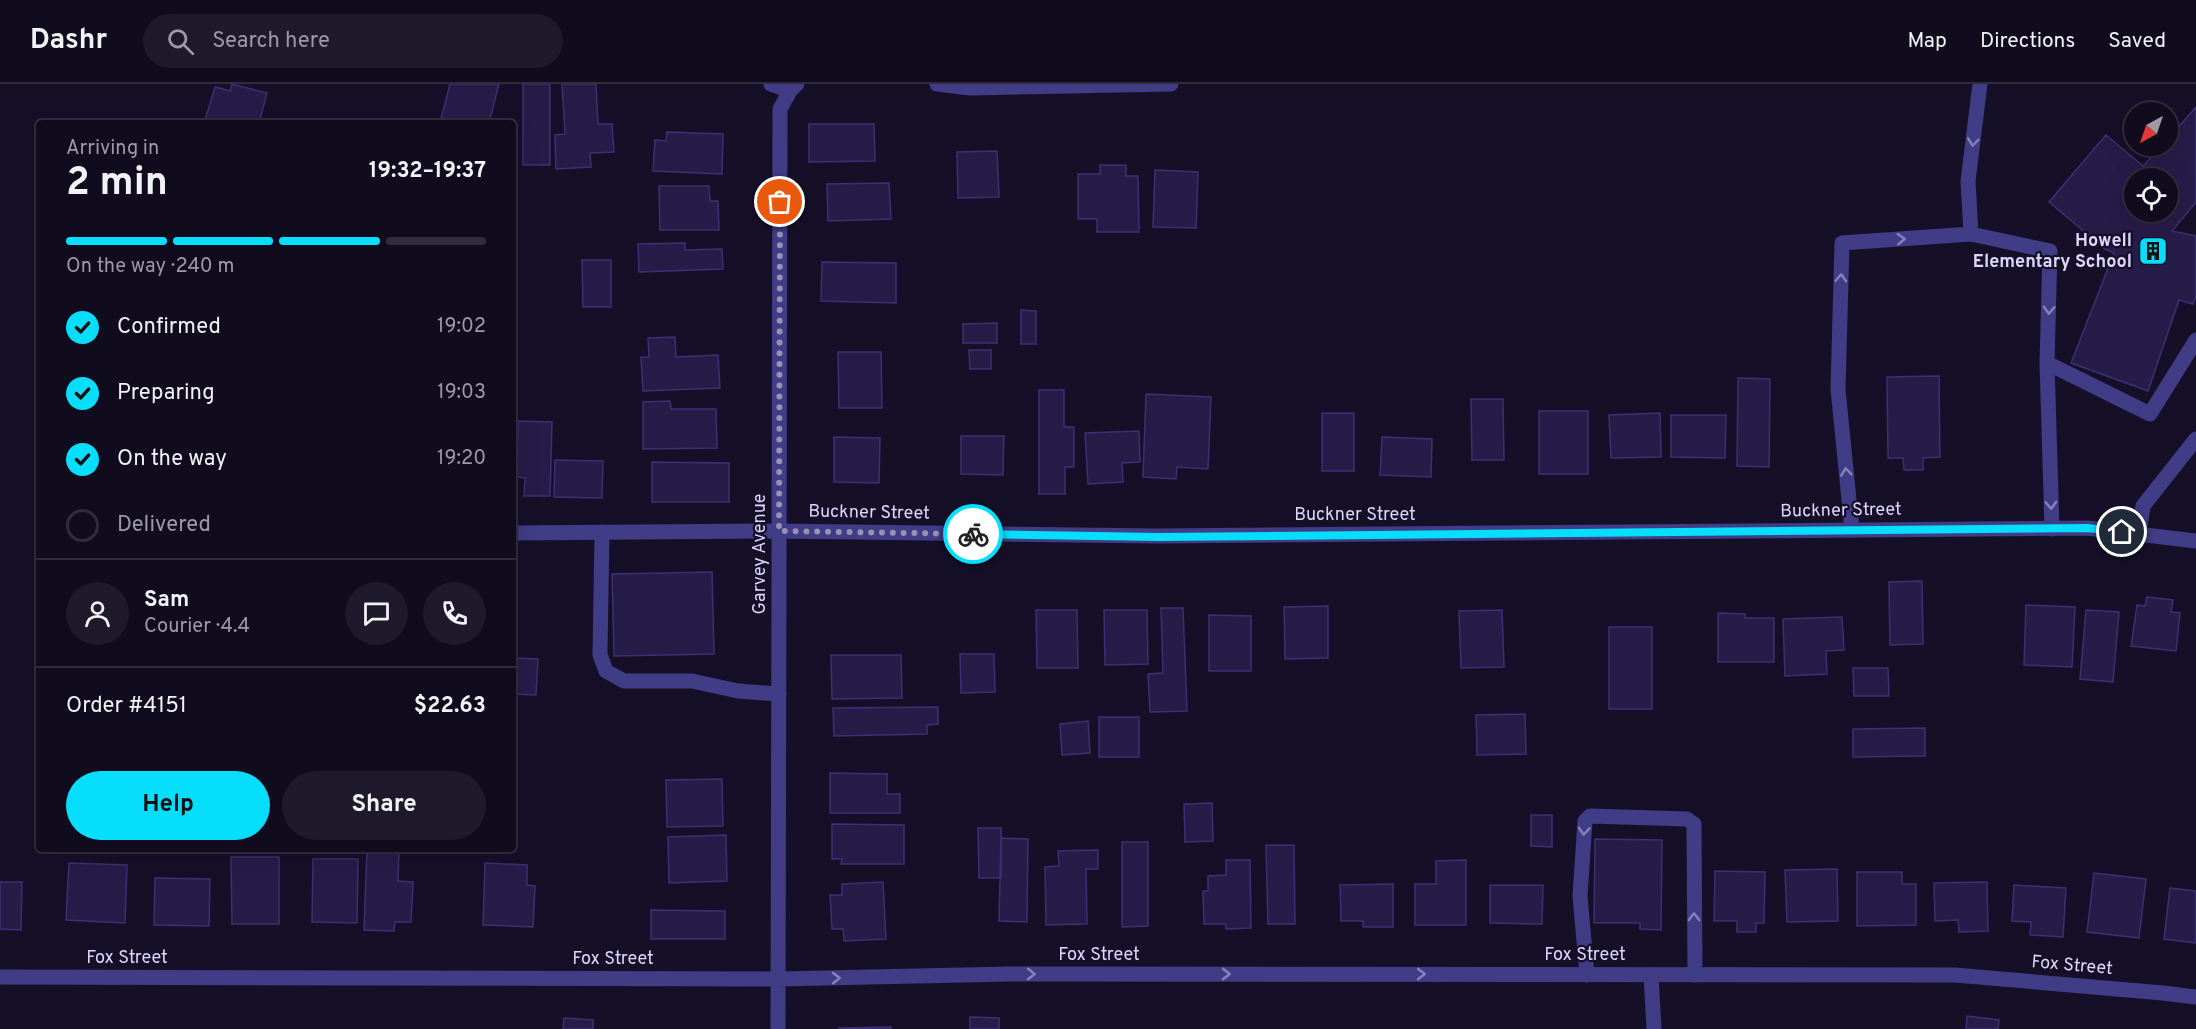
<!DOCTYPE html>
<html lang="en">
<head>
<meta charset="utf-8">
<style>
	:root { --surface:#100c1e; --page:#1e1a2b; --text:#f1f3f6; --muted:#9c9ba4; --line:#302c3c; --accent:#06defc }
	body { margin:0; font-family:Overpass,sans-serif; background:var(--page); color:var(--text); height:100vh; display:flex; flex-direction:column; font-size:22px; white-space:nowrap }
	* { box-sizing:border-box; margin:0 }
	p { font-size:20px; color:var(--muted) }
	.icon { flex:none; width:33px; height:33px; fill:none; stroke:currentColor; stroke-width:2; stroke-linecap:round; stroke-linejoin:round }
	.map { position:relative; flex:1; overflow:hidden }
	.side { position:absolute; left:36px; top:36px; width:480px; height:732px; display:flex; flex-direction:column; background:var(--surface); border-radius:6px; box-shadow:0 6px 24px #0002,0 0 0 2px var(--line) }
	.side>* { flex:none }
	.needle { width:39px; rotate:220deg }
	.controls { position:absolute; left:2124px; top:18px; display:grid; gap:12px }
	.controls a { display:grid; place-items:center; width:54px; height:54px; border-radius:50%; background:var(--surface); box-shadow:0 6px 24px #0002,0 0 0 2px var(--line); font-size:30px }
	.pin { position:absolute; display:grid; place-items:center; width:51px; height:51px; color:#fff; margin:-26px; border:3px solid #fff; border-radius:50%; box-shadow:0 2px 6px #0007 }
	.courier { position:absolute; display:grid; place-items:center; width:60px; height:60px; margin:-30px; border:4px solid #06defc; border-radius:50%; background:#fff; color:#222; box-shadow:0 2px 8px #0007 }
	.summary em { font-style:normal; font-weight:700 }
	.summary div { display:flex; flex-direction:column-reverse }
	.summary { display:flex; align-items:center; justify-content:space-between; height:102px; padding:0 30px }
	h1 { font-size:39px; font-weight:700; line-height:45px }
	.bar { display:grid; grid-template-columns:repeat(4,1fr); gap:9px 6px; align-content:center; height:72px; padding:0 30px }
	.bar i { height:8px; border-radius:4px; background:var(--line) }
	.bar .active { background:var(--accent) }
	.bar p { grid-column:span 4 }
	.line { display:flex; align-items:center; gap:15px; padding:0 30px; border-top:2px solid var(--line) }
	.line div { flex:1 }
	.round { display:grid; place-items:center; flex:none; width:63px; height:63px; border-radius:32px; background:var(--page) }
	ol { padding:0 30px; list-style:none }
	li { display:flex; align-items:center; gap:18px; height:66px }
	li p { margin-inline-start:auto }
	li .icon { padding:6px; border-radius:50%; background:var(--accent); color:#111; stroke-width:4 }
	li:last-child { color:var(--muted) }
	li i { width:33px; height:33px; border:3px solid var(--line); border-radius:50% }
	.button { display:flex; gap:12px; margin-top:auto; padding:12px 30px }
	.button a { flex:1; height:69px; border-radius:36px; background:var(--accent); color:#111; font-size:24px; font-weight:700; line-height:69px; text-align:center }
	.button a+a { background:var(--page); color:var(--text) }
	header { display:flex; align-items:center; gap:36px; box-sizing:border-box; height:84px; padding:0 30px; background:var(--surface); border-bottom:2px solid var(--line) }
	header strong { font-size:28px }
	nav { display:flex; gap:33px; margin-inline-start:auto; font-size:21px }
	.search { width:420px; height:54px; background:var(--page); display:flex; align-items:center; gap:15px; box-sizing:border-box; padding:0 21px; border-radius:33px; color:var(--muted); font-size:22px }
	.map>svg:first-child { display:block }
	.building { fill:#261c48; stroke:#3e2f74; stroke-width:1.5; fill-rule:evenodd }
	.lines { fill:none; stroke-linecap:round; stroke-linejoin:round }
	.service { stroke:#403c86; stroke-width:15 }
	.minor { stroke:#403c86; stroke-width:15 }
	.oneway { stroke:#8782bc }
	.done { stroke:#9791b3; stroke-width:6; stroke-dasharray:0 10.8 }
	.route { stroke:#06defc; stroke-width:8 }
	.labels { text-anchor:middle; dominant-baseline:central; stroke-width:4.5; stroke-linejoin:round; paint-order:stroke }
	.poi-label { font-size:18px; font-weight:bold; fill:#ddd7fe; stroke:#151028; text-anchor:end }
	.street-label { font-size:18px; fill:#ddd7fe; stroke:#151028 }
</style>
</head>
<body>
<header>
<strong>Dashr</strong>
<div class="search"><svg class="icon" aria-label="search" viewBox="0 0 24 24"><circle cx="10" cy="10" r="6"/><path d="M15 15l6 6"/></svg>Search here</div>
<nav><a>Map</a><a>Directions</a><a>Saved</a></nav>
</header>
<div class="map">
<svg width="2196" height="945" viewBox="0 0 2196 945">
	<rect width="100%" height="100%" fill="#151028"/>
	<path class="building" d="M232,0l35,9 -8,30h-55l11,-36 15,4z
		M450,0h49l-10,39h-49z
		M523,0h27v81h-27z
		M562,0h34l2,40h14l2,28 -24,1 1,14 -35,2 -1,-34 10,-1z
		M2196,23v95l-24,29 24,5v60l-3,8 -14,-4 -31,91 -77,-28 43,-110 -9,-4 -56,-47 57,-67 37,31 19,-20h6v-7zM2134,94h34v34h-34z
		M809,40h65l1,37 -66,1z
		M667,48l56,2 -1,40 -69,-3 2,-31 11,1z
		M997,67l2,46 -41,1 -1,-46z
		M1100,81h26v11h12l1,56h-42v-13h-19v-45h22z
		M1155,86l43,2 -2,56 -43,-1z
		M889,99l2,36 -63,2 -1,-37z
		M659,102h50l1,15h8l1,29h-59z
		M685,159v7l37,-1 1,20 -84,3 -1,-28z
		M582,176h29v47h-28z
		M822,178l74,1v40l-75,-2z
		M1021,226l15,1v33h-15z
		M997,239v20h-34v-19z
		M675,253l1,20 42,-2 2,33 -77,3 -2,-34h8l-1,-19z
		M969,266h22v19h-21z
		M838,268h43l1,56h-43z
		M1939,292l1,81 -17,1v12h-19l-1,-12h-15l-1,-81z
		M1738,294l32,1 -1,88 -32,-1z
		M1039,306h25v37h10v40h-9v27h-26z
		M1146,310l65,3 -3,72 -31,-2 -1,12 -33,-2z
		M1471,315h32l1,61h-32z
		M670,317l1,8h45l1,39 -74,1v-47z
		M1539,327h49v63h-49z
		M1322,329h32v58h-32z
		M1660,329l1,44 -50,1 -2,-43z
		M1671,331h55l-1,43 -54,-1z
		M518,337l34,1 -2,74h-26l1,-18 -8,-1z
		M1139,347l1,31 -18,1 1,19 -35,2 -3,-51z
		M961,352h43l-1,39 -42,-1z
		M834,353l46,1 -1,45 -45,-1z
		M1382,353l50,2 -1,38 -51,-2z
		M555,376l48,1 -1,37 -48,-1z
		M652,378l77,1v39h-77z
		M712,488l2,82 -100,2 -2,-82z
		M1922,497l1,63 -33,1 -1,-63z
		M2147,513l26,3 -2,12 9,1 -4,38 -45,-5 6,-41 8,1z
		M2026,521l49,2 -3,60 -48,-2z
		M1328,522v52l-43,1 -1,-52z
		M1161,524h22l4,103 -37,1 -2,-38 15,-1z
		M1036,526h41l1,58h-41z
		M1104,526h43l1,54 -43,1z
		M1502,526l2,57 -43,1 -2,-57z
		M2086,526l33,2 -6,70 -33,-3z
		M1718,529l27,1v4h29v44h-56z
		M1209,531l42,1v55h-42z
		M1842,533l2,33 -18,1 1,23 -42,2 -2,-57z
		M1609,543h43v82h-43z
		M960,570h34l1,38 -34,1z
		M831,571h70l1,43 -70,1z
		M513,574l25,1 -2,36 -23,-1z
		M1853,584h35l1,28h-35z
		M938,623v17l-11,1v9l-93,2 -1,-28z
		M1525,630l1,40 -49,1 -1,-40z
		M1099,633h40v40h-40z
		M1088,637l2,32 -28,2 -2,-31z
		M1925,644v28l-72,1v-28z
		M830,689l57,1v20h13v19h-70z
		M722,695l1,47 -56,1 -1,-47z
		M1212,719l1,38 -28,1 -1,-38z
		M1531,731h21v32l-21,-1z
		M832,740l72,1v39h-63l1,-5h-10z
		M978,744h23v50h-22z
		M726,751l1,46 -58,2 -1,-46z
		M1001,754l27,1 -1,83 -28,-1z
		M1595,755l67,1 -1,90 -21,-1v-6h-46z
		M1122,758h26v84l-26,1z
		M1266,761h28l1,79h-27z
		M367,765h32l-1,32 15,1 -2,40h-16l-1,9 -30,-1z
		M1098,766v19h-12l1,55 -41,1 -1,-58 14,-1 -1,-15z
		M231,773h48v67h-47z
		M313,775h45l-1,64 -45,-1z
		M1226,776h24l1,68 -25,1v-5h-22l-1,-33h5v-15l18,-1z
		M1466,776v65h-51v-41h21v-23z
		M69,779l58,2 -2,58 -59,-3z
		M485,779l42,2v20l8,1 -2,41 -50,-2z
		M1837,785l1,52 -51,1 -2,-52z
		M1715,787l50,1 -1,51h-8v9h-19v-11h-23z
		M1857,788h45v12h14v41l-59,1z
		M2094,789l52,6 -7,59 -52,-6z
		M155,794l55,1 -1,47 -55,-1z
		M0,798h22l-1,48 -21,-1z
		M883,798l3,57 -42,2 -1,-12h-11l-2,-34h12v-11z
		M1987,798l1,49 -29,1 -1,-12 -23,1 -1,-38z
		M1393,800v43h-30v-6h-22l-1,-36z
		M1490,801h53l-1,39 -52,-1z
		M2014,801l52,3 -3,49 -33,-2 1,-13 -19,-1z
		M2170,804l26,3v52l-32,-4z
		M651,826l74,1v28h-74z
		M1967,932l32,4 -1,9h-32z
		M970,933l29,1v11h-29z
		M564,934l29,2v9h-30z
		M891,943v2l-53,-1z"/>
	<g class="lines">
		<path class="service" d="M1971,150l-3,-53 12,-97
			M2047,279l103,51 46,-74
			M1852,446l-14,-141 4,-146 129,-9 79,17 -3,112 5,166
			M602,448l-2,123 6,16 18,10h68l46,10 41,3
			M1587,891l-7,-79 5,-75 5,-5 97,3 7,5 1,151
			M1651,891l3,54"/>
		<path class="minor" d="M771,0l19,7
			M937,0l33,4 201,-4
			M513,449l266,-2 379,5 929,-8 109,13
			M2139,449l4,-27 53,-67
			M0,893l778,2 231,-5 946,1 208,18 33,4
			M778,945l2,-920 10,-18 7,-7"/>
	</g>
	<defs><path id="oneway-chevron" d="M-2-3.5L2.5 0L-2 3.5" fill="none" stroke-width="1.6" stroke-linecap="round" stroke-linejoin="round" transform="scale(1.5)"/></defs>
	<g class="oneway">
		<use href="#oneway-chevron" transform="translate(1973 58) rotate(97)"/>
		<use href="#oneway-chevron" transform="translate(1901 155) rotate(-4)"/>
		<use href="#oneway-chevron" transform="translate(1841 194) rotate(-88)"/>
		<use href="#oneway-chevron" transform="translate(2049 226) rotate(92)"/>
		<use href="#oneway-chevron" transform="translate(1846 388) rotate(-96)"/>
		<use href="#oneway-chevron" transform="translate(2051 421) rotate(88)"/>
		<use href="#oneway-chevron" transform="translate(1584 747) rotate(94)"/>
		<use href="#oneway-chevron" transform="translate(1694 833) rotate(-90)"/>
		<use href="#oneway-chevron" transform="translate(1031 890)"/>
		<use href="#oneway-chevron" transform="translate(1226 890)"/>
		<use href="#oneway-chevron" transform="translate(1421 890)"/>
		<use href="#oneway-chevron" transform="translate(836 894) rotate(-1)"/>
	</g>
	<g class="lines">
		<path class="done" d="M780,118l-1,329 194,3"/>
		<path class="route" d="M973,450l185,3 929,-9 35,4"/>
	</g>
	<defs>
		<g id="building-square" transform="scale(1.5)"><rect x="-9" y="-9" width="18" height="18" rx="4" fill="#06defc" stroke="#151028"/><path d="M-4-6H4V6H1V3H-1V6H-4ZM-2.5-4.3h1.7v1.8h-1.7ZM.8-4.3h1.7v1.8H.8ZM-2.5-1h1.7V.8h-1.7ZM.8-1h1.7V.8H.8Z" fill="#111"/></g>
	</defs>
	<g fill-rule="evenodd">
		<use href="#building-square" x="2153" y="167"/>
	</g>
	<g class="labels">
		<g class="poi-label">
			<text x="2132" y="157">Howell<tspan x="2132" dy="21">Elementary School</tspan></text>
		</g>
		<g class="street-label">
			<text transform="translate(1841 427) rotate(-1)">Buckner Street</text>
			<text transform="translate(869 429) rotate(1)">Buckner Street</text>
			<text x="1355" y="431">Buckner Street</text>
			<text transform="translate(760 470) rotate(-90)">Garvey Avenue</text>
			<text x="1099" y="871">Fox Street</text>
			<text x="1585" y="871">Fox Street</text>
			<text x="127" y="874">Fox Street</text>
			<text x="613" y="875">Fox Street</text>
			<text transform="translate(2072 882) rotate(5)">Fox Street</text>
		</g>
	</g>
</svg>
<div class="controls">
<a><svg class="needle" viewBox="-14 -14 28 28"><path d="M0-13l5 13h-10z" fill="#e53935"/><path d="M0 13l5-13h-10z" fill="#9c9ba4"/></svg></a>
<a><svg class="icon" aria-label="locate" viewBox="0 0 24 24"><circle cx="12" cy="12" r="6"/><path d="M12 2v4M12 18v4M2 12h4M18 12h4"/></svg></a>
</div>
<div class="pin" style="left:780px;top:118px;background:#ea580c"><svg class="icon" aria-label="bag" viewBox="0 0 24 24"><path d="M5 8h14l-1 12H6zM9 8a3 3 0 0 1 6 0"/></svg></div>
<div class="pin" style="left:2122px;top:448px;background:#1f2937"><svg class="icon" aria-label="home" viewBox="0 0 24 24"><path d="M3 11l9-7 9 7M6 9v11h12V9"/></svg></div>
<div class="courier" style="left:973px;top:450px"><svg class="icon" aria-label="bike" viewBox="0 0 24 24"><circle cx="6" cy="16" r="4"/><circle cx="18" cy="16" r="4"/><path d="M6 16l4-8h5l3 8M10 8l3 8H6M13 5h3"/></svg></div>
<section class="side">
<div class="summary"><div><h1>2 min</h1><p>Arriving in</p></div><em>19:32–19:37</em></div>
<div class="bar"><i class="active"></i><i class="active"></i><i class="active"></i><i></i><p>On the way · 240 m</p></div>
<ol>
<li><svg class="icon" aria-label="check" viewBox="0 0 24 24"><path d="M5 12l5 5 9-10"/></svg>Confirmed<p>19:02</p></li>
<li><svg class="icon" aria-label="check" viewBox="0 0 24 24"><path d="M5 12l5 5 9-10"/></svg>Preparing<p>19:03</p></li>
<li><svg class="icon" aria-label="check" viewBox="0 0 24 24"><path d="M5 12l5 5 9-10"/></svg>On the way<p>19:20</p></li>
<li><i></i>Delivered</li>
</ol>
<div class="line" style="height:108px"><a class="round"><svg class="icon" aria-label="person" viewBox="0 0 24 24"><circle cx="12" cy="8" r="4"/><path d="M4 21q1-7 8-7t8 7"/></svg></a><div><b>Sam</b><p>Courier · 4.4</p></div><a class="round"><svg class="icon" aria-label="chat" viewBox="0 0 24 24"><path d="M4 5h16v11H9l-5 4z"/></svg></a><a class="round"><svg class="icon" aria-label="phone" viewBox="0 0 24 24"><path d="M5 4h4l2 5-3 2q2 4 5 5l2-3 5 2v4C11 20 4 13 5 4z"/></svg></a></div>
<div class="line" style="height:78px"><div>Order #4151</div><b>$22.63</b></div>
<div class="button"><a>Help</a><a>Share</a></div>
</section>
</div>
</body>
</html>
